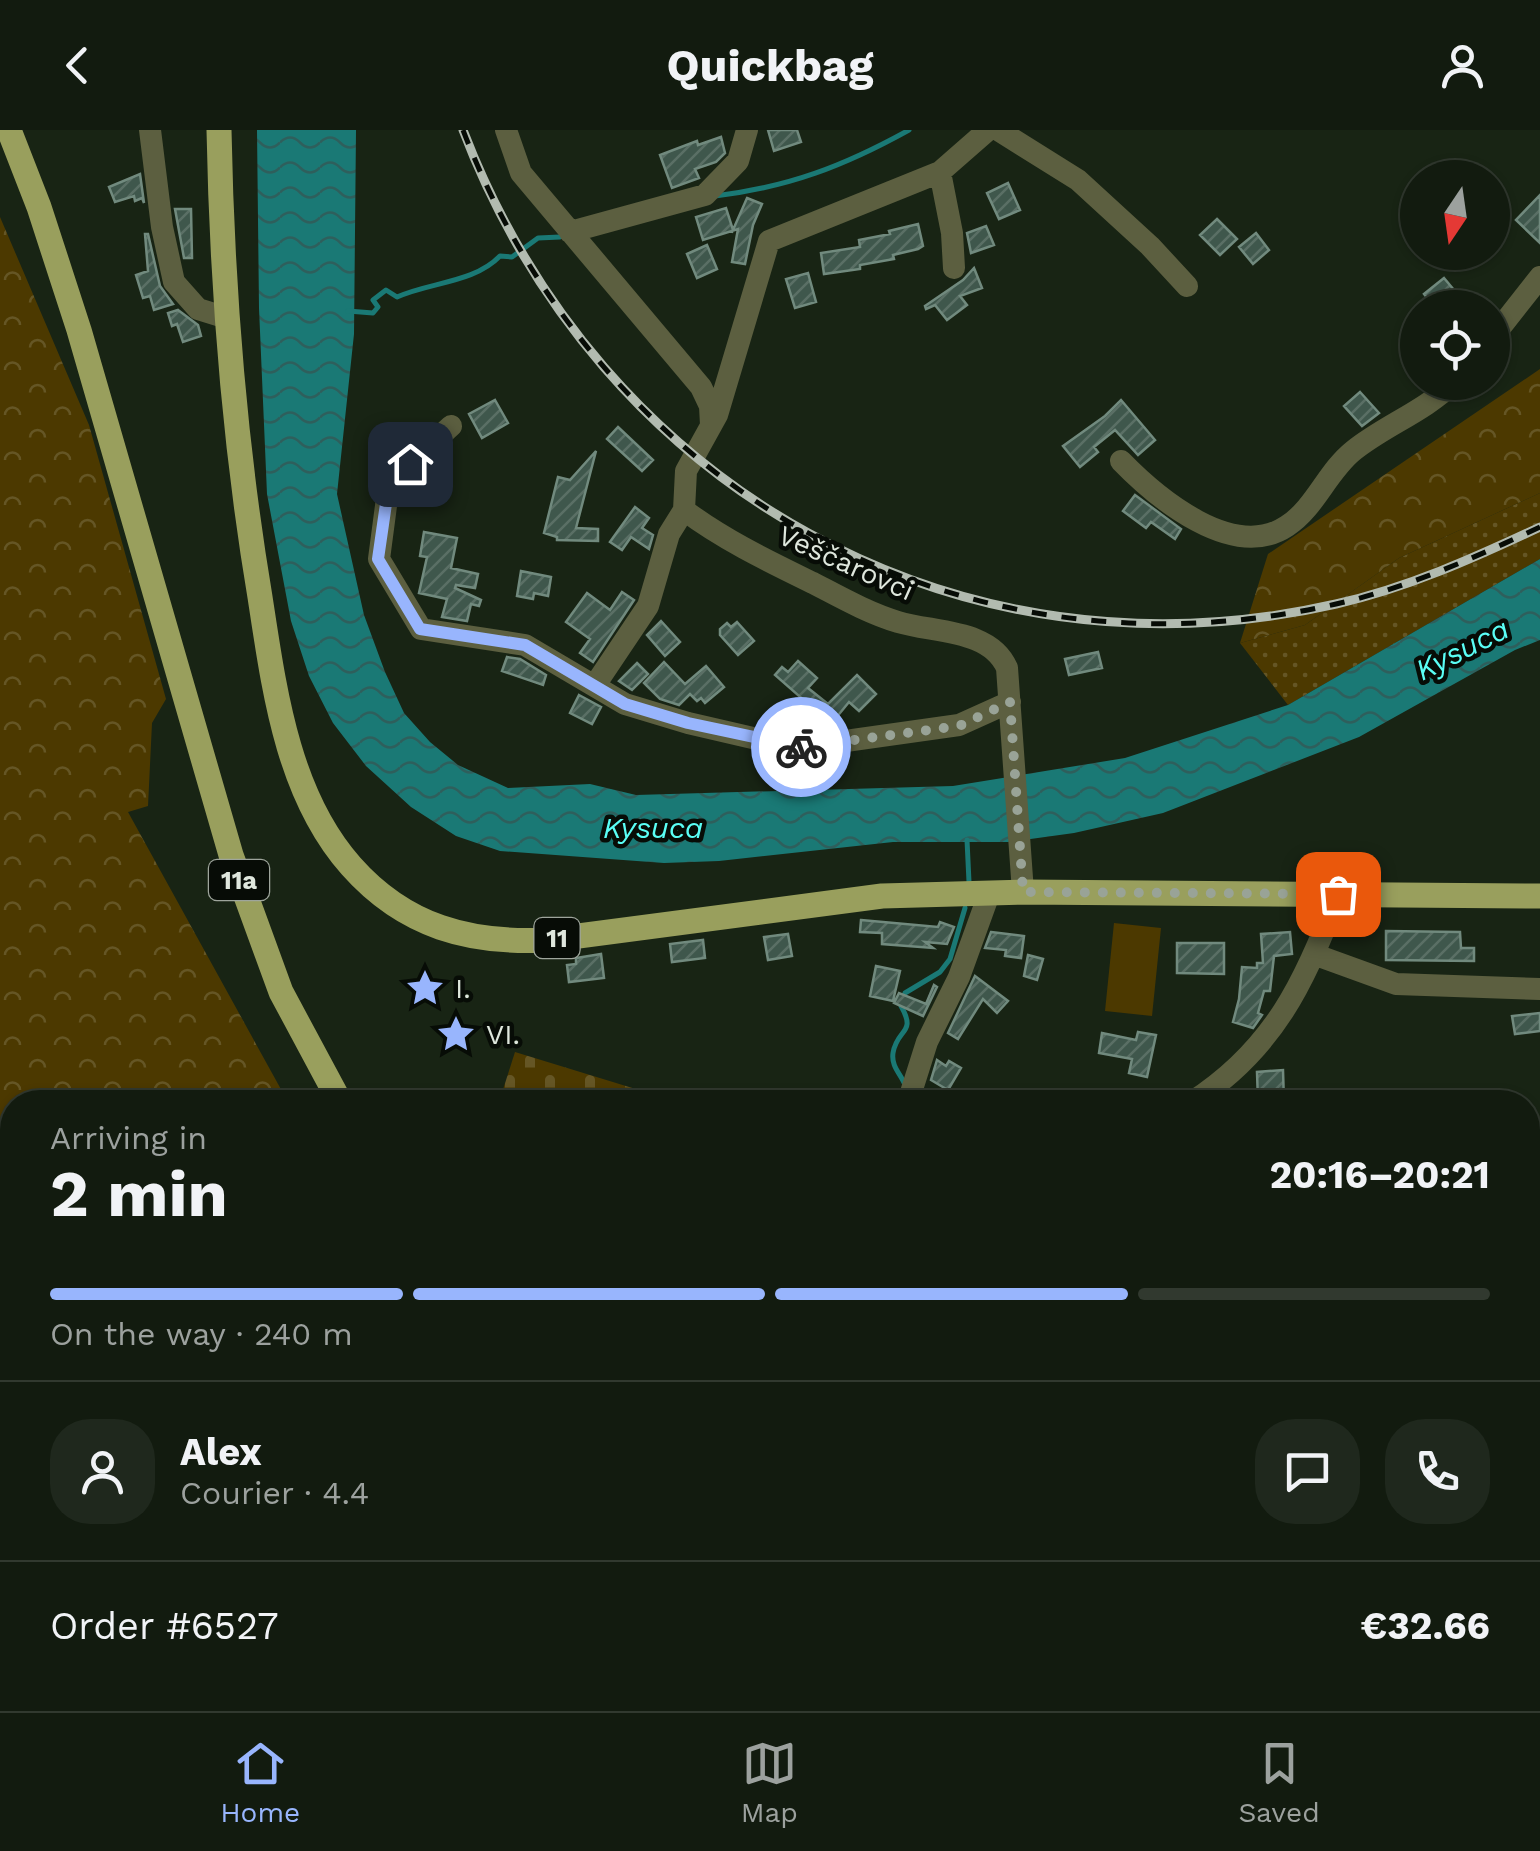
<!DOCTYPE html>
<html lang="en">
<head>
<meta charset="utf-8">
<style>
	:root { --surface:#121b0f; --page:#1f281d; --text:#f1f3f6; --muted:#9ca19e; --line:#31392f; --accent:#98b5fd }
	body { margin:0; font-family:"Work Sans",sans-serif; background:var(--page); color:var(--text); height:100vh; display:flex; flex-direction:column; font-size:38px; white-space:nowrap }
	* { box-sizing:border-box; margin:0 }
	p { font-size:32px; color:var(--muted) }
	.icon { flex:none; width:55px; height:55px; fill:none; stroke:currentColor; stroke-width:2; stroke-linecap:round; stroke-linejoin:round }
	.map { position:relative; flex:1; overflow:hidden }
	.drawer { position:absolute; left:0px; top:960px; width:1540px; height:622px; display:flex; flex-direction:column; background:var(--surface); border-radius:40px 40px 0 0; box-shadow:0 2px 8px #0004,0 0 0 2px var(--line) }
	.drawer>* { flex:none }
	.needle { width:65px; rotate:193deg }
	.tools { position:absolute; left:1400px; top:30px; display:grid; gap:20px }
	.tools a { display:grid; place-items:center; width:110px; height:110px; border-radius:50%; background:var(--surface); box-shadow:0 2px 8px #0004,0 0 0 2px var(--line); font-size:50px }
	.pin { position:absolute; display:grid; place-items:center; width:85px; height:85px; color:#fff; margin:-42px; border-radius:20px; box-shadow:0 5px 15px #0006 }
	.courier { position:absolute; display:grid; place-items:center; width:100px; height:100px; margin:-50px; border:8px solid #98b5fd; border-radius:50%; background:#fff; color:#222; box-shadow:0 2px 12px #0007 }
	.summary em { font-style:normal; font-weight:700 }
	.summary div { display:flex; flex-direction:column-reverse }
	.summary { display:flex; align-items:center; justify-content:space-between; height:170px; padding:0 50px }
	h1 { font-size:65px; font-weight:700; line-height:75px }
	.bar { display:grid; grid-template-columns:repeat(4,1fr); gap:15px 10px; align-content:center; height:120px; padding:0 50px }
	.bar i { height:12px; border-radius:8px; background:var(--line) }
	.bar .active { background:var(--accent) }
	.bar p { grid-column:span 4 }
	.line { display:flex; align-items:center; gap:25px; padding:0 50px; border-top:2px solid var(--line) }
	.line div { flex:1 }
	.round { display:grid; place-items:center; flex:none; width:105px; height:105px; border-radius:40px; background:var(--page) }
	header { display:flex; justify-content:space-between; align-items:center; height:130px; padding:0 50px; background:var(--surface); font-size:45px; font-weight:700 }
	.dock { display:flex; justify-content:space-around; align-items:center; height:140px; border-top:2px solid var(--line); background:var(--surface); font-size:28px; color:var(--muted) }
	.dock a { display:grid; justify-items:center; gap:5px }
	.dock .active { color:var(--accent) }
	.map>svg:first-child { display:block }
	.green { fill:url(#green-dots) }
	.forest { fill:url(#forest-crowns) }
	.cemetery { fill:url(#cemetery-stones) }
	.pitch { fill:#4c3900 }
	.water { fill:url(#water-waves) }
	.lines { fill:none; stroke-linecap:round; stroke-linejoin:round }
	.stream { stroke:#1a7975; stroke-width:5 }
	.building { fill:url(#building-hatch); stroke:#718a7e; stroke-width:2.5 }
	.major-tunnel { stroke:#364132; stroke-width:25; stroke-dasharray:25 12; stroke-linecap:butt }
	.minor { stroke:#5c5f40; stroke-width:22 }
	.major { stroke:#999f5d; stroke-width:25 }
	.rail-casing { stroke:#b2bbb0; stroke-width:9 }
	.rail { stroke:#070c06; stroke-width:5; stroke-dasharray:15; stroke-linecap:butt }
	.done { stroke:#99a397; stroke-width:10; stroke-dasharray:0 18 }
	.route { stroke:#98b5fd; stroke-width:12 }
	.labels { text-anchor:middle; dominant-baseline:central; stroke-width:9; stroke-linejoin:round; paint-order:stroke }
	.shield { fill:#070c06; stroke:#9ea59c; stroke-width:2.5 }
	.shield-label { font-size:25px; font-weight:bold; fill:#dfe7dd }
	.street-label { font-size:28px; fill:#dfe7dd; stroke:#070c06 }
	.poi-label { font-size:28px; fill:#dfe7dd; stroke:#070c06; text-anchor:start }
	.water-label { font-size:30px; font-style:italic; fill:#5afef5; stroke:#070c06 }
</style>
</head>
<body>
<header><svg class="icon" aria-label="back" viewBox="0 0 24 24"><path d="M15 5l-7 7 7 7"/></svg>Quickbag<svg class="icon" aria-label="person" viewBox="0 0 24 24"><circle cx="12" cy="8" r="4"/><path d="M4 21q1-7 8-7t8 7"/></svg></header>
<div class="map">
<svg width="1540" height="1581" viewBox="0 0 1540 1581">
	<defs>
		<pattern id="green-dots" width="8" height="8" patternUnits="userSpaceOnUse" patternTransform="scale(2.5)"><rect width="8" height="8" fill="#4c3900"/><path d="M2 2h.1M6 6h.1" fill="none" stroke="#655625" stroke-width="1.8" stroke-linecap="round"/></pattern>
		<pattern id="forest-crowns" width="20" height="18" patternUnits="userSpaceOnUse" patternTransform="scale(2.5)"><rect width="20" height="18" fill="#4c3900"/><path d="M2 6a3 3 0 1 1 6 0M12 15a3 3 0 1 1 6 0" fill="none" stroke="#655625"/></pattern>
		<pattern id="cemetery-stones" width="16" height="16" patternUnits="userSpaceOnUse" patternTransform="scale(2.5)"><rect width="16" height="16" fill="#4c3900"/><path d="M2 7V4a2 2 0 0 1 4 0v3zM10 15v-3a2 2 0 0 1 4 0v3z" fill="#655625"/></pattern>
		<pattern id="water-waves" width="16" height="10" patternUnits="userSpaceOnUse" patternTransform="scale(2.5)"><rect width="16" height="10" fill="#1a7975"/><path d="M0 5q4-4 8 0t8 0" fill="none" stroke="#2e5f5c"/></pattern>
		<pattern id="building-hatch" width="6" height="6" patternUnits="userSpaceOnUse" patternTransform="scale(2.5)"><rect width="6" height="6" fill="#3f574c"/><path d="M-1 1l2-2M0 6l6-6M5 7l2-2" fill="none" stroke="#5a6f65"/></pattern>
	</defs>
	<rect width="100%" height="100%" fill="#182414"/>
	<path class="green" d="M1540,363v66l-252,146 -48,-62 65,-18 94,-67z"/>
	<path class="forest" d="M0,87l89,208 77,274 -14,24 -4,83 -20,6 160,290h-276v598h507l12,11h-531z
		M1540,239v124l-141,65 -94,67 -65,18 28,-89z"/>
	<path class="cemetery" d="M515,922l163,50h-179z"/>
	<path class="pitch" d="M1114,793l47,5 -9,88 -47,-5z"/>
	<path class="water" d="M257,0h99l-2,204 -17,160 27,121 21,57 19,41 26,29 28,23 50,23 82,-4 46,11 317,-9 172,-28 163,-53 252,-146v81l-25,10 -156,87 -196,76 -89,20 -66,9h-115l-174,19 -55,2 -164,-12 -44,-15 -45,-29 -45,-41 -33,-43 -24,-47 -18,-55 -24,-127 -8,-186z"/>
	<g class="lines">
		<path class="stream" d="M715,66c74,-9 129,-30 194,-66
			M348,181l25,2 5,-6 -5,-7 13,-10 11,7c33,-15 77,-14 103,-41l12,1 26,-19 22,-1
			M967,710l2,42
			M905,955c-4,-11 -14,-18 -12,-32 4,-25 24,-19 8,-47l4,-13 35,-21 10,-13 15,-51
			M641,1581l7,-11"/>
	</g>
	<path class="building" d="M768,0h29l4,12 -27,9z
		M721,7l4,16 -9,9 -21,7 4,9 -27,10 -12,-33 37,-14 1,4z
		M140,44l4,29 -2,-5 -7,3 -1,-5 -19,6 -6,-15z
		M1008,53l12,27 -21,9 -12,-26z
		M1540,65v48l-24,-23z
		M747,68l15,6 -9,21 -8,39 -13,-2 6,-33 -35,11 -7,-23 30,-9 7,22z
		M175,79h16l1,49h-8z
		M1217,89l20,20 -17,16 -20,-20z
		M918,94l5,22 -5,3 -25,6 1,4 -34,6v4l-36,5 -3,-21 39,-6 -1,-7 31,-6 -1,-3z
		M986,96l8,19 -23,8 -4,-20z
		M1256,103l13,17 -16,14 -14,-17z
		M145,104h3l12,52 13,18 -19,6 -4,-14 -7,2 -7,-23 12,-4z
		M707,115l10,24 -20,9 -10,-24z
		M974,138l8,20 -22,8 7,9 -20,15 -12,-15 -9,4 -1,-3 38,-26z
		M808,143l8,29 -21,6 -9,-29z
		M1444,148l25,30h-34l-11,-14z
		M178,180l20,15 3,11 -18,6 -6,-18 -5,2 -4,-13z
		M1360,262l19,21 -17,13 -18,-20z
		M495,270l13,23 -26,15 -13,-24z
		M1121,270l34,40 -17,15 -23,-25 -21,17 4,5 -18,15 -17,-21 42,-30z
		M618,297l35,33 -11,11 -35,-32z
		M596,321l-20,77 22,1v12l-41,-1v-3l-13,-4 14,-56 12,3z
		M1135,365l46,34 -6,10 -24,-17 -5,6 -23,-17z
		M635,377l14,11 -7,10 11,7 -4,14 -18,-12 -9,13 -12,-8z
		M424,402l33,6 -6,30 27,6 -3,14 -19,-3 -1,3 26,12 -2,6 -8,-2 -4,17 -25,-4 5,-18 -28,-6 8,-36 -7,-1z
		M521,441l30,6 -3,19 -14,-3 -1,6 -16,-3z
		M622,462l12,8 -41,62 -13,-9 10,-14 -24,-17 21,-29 23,17z
		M661,491l19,21 -15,14 -18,-21z
		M737,492l17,19 -16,14 -18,-20v-6l7,-6 4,4z
		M1098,522l4,16 -33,7 -4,-16z
		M507,527l13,2 26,16 -3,10 -41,-14z
		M798,531l19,17 -9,10 20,16 29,-29 19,19 -17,17 -10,-9 -18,22 -56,-49 7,-8 6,5z
		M664,532l21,22 21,-18 18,21 -19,16 -4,-5 -4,3 -7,-7 -11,11 -19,-6 -16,-16z
		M637,533l11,11 -16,16 -13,-9z
		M579,565l22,12 -9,17 -22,-11z
		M861,790l77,7 2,-5 14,5 -7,17 -22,-2 8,6 -51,-4v-11l-22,-1z
		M1386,801l74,1 1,16h13v13l-88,-1z
		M991,802l33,4 -3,22 -16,-2 1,-6 -21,-2z
		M1290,802l2,22 -18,2 -4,35h-6l-6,22 4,2 -9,13 -20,-6 6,-23 3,-32 15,1v-5h6l-2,-29z
		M788,804l4,22 -24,4 -4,-23z
		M703,810l2,18 -33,4 -2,-18z
		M1177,813h47v31l-47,-1z
		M601,824l3,24 -35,4 -2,-17 9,-1v-6z
		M1028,825l15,4 -6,21 -13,-4z
		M876,836l24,5 -7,30 -23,-5z
		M975,846l33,25 -11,12 -14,-14 -25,40 -10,-6z
		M934,855l3,2 -14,29 -29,-13 5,-10 27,11z
		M1540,883v18l-25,3 -3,-18z
		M1138,902l18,3 -9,42 -18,-4 3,-14 -33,-6 3,-20 34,7z
		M937,930l9,6 3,-5 12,7 -13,22 -17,-10z
		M1283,940l1,32h-26l-1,-30z"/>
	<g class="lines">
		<path class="major-tunnel" d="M1400,1570l37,11"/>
		<path class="minor" d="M150,0l12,97 12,55 24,27 29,9
			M506,0l15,43 180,214 9,19 1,19
			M998,0l80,50 72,66 37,40
			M940,42l12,61 2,35
			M570,102l135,-37 33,-34 9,-31
			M1492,208l48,-61
			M451,296l-62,57 -10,76 42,70 104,16 100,59 63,19 108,25 163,-23 51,-23
			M1121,331c36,37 112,101 166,65 28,-18 40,-54 66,-75 32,-26 71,-39 101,-69
			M684,380c40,30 84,51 129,73 27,14 55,30 85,39 37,11 92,7 109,46l16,224
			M595,555l53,-79 21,-72 15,-24 2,-39 31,-56 52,-174 171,-69 48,-42
			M1316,825l80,29 144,5
			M908,972l19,-60 32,-65 30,-83
			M1192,972c81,-52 114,-121 146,-208
			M1528,1239l12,1
			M683,1581l5,-11"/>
		<path class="major" d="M9,0l30,77 40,123 152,525 50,137 59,110
			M219,0c3,157 15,312 41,467 14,91 27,197 91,269 54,61 119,78 197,74l334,-44 141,-4 517,4"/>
		<g class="rail-casing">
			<path id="rail" d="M463,0c137,358 495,560 873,474 71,-16 138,-46 204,-77"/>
		</g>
		<use href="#rail" class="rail"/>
	</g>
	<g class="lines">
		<path class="done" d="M801,617l158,-21 51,-24 13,190 315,2"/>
		<path class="route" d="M410,334l-21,19 -11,76 42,70 105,16 100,59 63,19 113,24"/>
	</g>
	<defs>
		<g id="sight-bare" transform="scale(3)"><path d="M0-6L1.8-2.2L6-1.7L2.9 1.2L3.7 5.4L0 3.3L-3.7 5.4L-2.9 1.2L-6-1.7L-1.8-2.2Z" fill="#98b5fd" stroke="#070c06" stroke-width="2.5" paint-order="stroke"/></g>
	</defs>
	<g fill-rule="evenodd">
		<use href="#sight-bare" x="425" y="858"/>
		<use href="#sight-bare" x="456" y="904"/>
	</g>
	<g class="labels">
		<g class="shield">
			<rect x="209" y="730" width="60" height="40" rx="8"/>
			<rect x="534.5" y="788" width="45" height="40" rx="8"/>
		</g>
		<g class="shield-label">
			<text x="239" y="750">11a</text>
			<text x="557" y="808">11</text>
		</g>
		<g class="street-label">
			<text transform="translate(846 433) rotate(24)">Veščarovci</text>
		</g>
		<g class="poi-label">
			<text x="455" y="858">I.</text>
			<text x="486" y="904">VI.</text>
		</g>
		<g class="water-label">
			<text transform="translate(1462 519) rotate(-27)">Kysuca</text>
			<text x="653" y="697">Kysuca</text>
		</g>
	</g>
</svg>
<div class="tools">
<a><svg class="needle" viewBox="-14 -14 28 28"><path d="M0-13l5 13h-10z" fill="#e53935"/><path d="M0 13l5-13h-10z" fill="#9ca19e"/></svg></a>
<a><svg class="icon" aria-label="locate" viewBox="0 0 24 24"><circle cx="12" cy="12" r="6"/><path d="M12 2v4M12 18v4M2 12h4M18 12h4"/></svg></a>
</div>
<div class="pin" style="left:1338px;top:764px;background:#ea580c"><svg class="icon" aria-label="bag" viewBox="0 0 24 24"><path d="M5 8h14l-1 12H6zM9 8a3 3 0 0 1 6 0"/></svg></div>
<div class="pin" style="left:410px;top:334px;background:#1f2937"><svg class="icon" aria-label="home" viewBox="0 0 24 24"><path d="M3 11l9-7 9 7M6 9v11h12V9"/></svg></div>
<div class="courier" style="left:801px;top:617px"><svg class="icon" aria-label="bike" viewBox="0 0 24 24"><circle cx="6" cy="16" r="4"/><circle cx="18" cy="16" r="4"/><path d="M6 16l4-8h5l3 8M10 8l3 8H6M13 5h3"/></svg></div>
<section class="drawer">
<div class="summary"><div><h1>2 min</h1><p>Arriving in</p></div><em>20:16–20:21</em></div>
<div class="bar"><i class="active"></i><i class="active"></i><i class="active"></i><i></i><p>On the way · 240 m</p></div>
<div class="line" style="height:180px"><a class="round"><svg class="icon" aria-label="person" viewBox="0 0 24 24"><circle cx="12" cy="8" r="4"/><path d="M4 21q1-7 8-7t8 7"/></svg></a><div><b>Alex</b><p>Courier · 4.4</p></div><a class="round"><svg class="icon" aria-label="chat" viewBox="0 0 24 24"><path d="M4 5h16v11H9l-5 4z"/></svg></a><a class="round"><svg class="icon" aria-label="phone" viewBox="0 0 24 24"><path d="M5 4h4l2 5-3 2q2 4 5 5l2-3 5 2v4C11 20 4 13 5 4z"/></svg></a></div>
<div class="line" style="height:130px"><div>Order #6527</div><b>€32.66</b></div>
</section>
</div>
<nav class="dock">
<a class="active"><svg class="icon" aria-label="home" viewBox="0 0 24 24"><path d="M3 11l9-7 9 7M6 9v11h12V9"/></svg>Home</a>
<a><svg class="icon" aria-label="map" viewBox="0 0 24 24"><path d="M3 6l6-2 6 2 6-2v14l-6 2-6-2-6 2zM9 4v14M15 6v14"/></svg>Map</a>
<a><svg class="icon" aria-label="saved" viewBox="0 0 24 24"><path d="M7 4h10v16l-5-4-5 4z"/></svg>Saved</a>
</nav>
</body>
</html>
